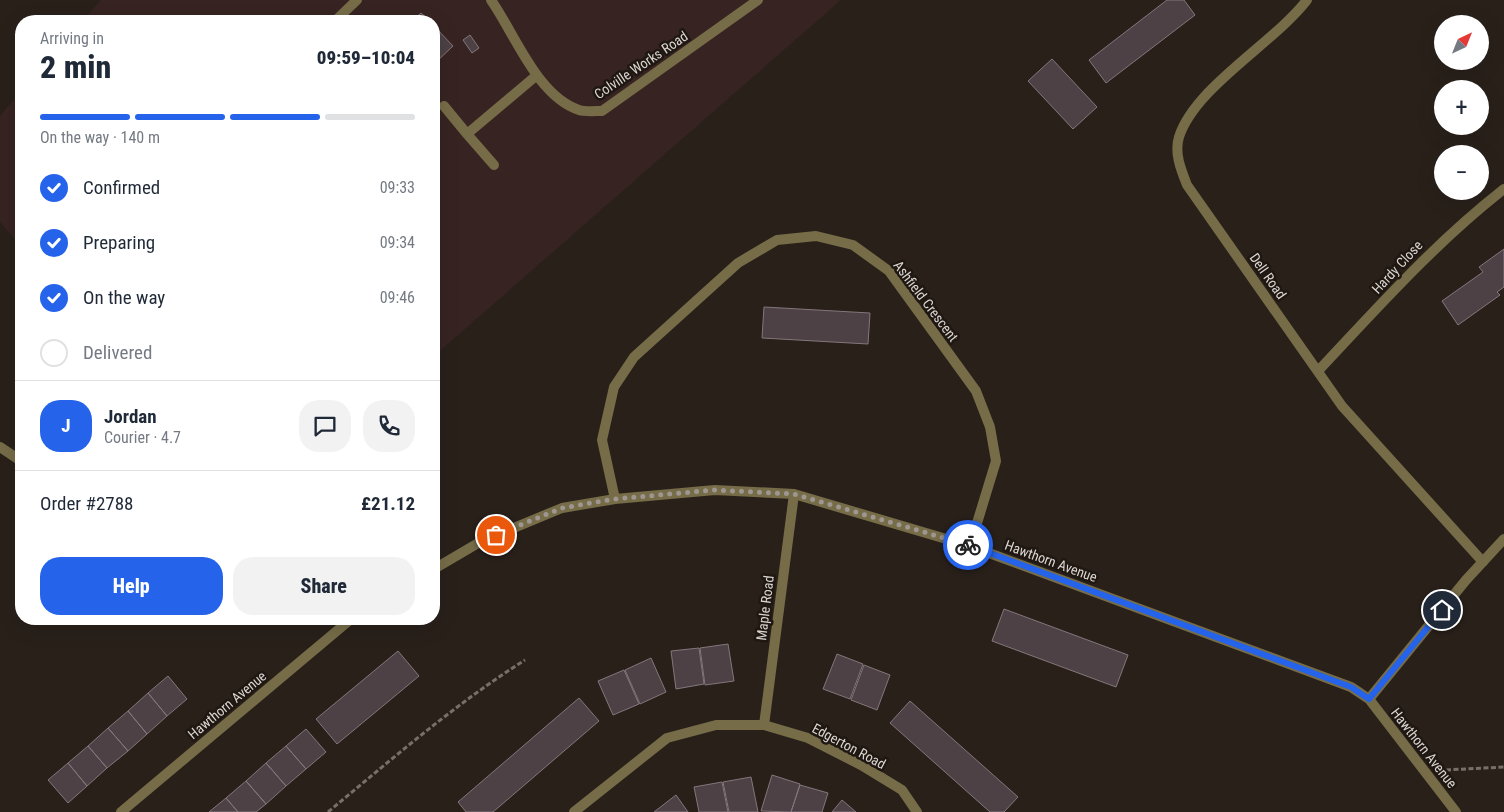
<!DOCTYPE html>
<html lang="en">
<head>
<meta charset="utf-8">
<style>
	:root { --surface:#fff; --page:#f2f2f3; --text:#1f2937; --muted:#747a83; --line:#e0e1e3; --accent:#2563eb }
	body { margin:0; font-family:"Roboto Condensed",sans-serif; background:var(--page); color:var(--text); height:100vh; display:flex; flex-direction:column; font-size:19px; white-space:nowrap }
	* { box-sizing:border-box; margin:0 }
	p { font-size:16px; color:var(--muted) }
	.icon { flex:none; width:28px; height:28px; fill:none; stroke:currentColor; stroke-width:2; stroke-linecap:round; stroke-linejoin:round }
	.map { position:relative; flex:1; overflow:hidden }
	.panel { position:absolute; left:15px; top:15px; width:425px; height:610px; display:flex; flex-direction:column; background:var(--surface); border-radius:20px; box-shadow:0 5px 20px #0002 }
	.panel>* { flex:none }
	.needle { width:32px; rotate:43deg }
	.fabs { position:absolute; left:1434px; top:15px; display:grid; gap:10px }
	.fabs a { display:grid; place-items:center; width:55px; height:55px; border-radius:50%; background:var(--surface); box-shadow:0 5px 20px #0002; font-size:25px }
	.pin { position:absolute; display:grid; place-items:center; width:42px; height:42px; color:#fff; margin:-21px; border:2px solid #fff; border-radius:50%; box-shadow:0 1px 5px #0007 }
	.courier { position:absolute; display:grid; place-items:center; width:50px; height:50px; margin:-25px; border:4px solid #2563eb; border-radius:50%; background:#fff; color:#222; box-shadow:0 1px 6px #0007 }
	.summary em { font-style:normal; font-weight:800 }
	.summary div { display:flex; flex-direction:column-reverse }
	.summary { display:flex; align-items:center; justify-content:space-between; height:85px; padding:0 25px }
	h1 { font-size:32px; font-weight:800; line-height:38px }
	.bar { display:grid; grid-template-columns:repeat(4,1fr); gap:8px 5px; align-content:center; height:60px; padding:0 25px }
	.bar i { height:6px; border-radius:4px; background:var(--line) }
	.bar .current { background:var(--accent) }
	.bar p { grid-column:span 4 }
	.line { display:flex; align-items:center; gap:12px; padding:0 25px; border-top:1px solid var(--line) }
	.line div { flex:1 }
	.round { display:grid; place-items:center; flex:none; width:52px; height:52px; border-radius:20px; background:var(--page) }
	ol { padding:0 25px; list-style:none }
	li { display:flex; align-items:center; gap:15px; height:55px }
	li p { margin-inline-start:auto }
	li .icon { padding:5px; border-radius:50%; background:var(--accent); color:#fff; stroke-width:4 }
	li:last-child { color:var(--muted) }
	li i { width:28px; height:28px; border:2px solid var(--line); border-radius:50% }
	.button { display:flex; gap:10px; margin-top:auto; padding:10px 25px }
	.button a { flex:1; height:58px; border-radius:20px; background:var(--accent); color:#fff; font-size:20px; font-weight:800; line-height:58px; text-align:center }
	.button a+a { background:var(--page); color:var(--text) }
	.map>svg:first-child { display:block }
	.commercial { fill:#372422 }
	.building { fill:#4d4146; stroke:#84777c }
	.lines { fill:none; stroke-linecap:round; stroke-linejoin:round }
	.path { stroke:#77706a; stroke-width:3; stroke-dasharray:5 2.5; stroke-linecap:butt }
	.minor { stroke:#766c48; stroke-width:10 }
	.tertiary { stroke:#766c48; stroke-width:10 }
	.done { stroke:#9d9691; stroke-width:5; stroke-dasharray:0 9 }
	.route { stroke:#2563eb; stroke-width:6 }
	.labels { text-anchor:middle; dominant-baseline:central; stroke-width:5; stroke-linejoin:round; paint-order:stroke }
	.street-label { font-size:14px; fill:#dbd5d1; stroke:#1f1711 }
</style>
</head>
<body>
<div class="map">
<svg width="1504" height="812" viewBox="0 0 1504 812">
	<rect width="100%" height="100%" fill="#29201a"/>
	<path class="commercial" d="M101,0h740l-407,356v-335h-352z
		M21,91v155l-21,-24v-106z"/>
	<path class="building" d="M1167,0h17l11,15 -89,68 -17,-23z
		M421,13l9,8h-18z
		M434,26l19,20 -19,18z
		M470,35l9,13 -7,5 -9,-13z
		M1052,59l45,48 -24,22 -45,-48z
		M1504,249v38l-7,5 3,3 -42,30 -16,-24 41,-29 -4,-5z
		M764,307l106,6 -2,31 -106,-6z
		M1004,609l124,46 -12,32 -124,-46z
		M728,644l6,37 -29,4 -5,-37z
		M699,648l5,36 -28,5 -5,-38z
		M398,651l21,25 -82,68 -21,-25z
		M837,654l26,10 -13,35 -27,-10z
		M651,658l15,34 -26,12 -15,-34z
		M864,665l26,10 -13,35 -26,-10z
		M624,670l15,34 -26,11 -15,-34z
		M168,676l19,23 -20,17 -19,-23z
		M148,693l19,23 -20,18 -19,-23z
		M579,698l20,23 -106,91h-27l-8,-10z
		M910,701l108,96 -14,15h-14l-100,-89z
		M128,711l19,23 -19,17 -20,-23z
		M108,728l20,23 -21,17 -19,-22z
		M306,729l20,23 -20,17 -20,-23z
		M88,746l19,22 -20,18 -19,-23z
		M286,746l20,23 -20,17 -20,-23z
		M68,763l19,23 -19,17 -20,-23z
		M266,763l20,23 -20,18 -20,-23z
		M772,775l28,9 -9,28 -30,-1z
		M751,777l7,35h-29l-6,-30z
		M246,781l20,23 -10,8h-18l-12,-14z
		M722,782l6,30h-29l-5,-25z
		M800,785l28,8 -6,19h-31z
		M676,795l12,17h-34z
		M226,798l12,14h-29z
		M842,800l14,12h-24z"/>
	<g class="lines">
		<path class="path" d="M1446,770l58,-3
			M328,812c64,-53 127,-108 197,-152"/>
		<path class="minor" d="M491,0c24,34 46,96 88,110 6,2 16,1 23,1l156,-111
			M1307,0c-33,43 -112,87 -128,137 -5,16 2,33 8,48l155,221 141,156
			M335,21l22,-21
			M444,106l23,28
			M494,165l-27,-31 70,-59
			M1318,371c60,-64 117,-128 186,-182
			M0,447l21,14
			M615,499l-13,-59 12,-53 20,-30 104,-94 39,-23 39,-4 37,9 36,26 87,120 14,36 6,34 -26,85
			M434,569l46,-27 82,-34 53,-9 100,-9 79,4 176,52 381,141 18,12 87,113
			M1369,699l97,-119 38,-41
			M764,725l30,-231
			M121,812l230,-193"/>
		<path class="tertiary" d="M574,812l93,-74 49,-13h48l44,13 53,27 41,25 15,22"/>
	</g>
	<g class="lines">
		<path class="done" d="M496,535l66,-27 53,-9 99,-9 80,4 174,51"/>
		<path class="route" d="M968,545l383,142 18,12 73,-89"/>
	</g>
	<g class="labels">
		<g class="street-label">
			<text transform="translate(641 65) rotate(-34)">Colville Works Road</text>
			<text transform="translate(1397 267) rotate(-47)">Hardy Close</text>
			<text transform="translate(1268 276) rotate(55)">Dell Road</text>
			<text transform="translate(926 301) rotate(53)">Ashfield Crescent</text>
			<text transform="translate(1051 561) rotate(20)">Hawthorn Avenue</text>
			<text transform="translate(765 608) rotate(-83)">Maple Road</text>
			<text transform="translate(227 705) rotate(-40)">Hawthorn Avenue</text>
			<text transform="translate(849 746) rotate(28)">Edgerton Road</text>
			<text transform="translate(1424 748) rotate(52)">Hawthorn Avenue</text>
		</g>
	</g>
</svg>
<div class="fabs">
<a><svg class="needle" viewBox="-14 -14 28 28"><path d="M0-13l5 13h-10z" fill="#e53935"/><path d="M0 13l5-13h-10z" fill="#747a83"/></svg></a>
<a>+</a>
<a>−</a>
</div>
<div class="pin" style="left:496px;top:535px;background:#ea580c"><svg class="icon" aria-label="bag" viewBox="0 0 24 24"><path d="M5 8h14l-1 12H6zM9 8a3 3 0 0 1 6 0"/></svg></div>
<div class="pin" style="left:1442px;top:610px;background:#1f2937"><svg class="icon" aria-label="home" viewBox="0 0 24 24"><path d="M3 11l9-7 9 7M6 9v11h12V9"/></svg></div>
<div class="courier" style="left:968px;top:545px"><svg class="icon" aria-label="bike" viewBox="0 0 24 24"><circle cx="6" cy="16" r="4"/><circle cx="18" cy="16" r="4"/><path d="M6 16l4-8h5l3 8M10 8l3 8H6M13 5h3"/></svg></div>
<section class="panel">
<div class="summary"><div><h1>2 min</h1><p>Arriving in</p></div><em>09:59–10:04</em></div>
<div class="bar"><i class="current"></i><i class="current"></i><i class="current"></i><i></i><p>On the way · 140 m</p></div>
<ol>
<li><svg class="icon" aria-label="check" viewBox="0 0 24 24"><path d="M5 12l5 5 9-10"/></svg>Confirmed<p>09:33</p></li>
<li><svg class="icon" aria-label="check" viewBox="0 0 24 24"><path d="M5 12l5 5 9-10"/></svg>Preparing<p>09:34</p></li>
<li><svg class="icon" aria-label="check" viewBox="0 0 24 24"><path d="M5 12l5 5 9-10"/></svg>On the way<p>09:46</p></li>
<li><i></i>Delivered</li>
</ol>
<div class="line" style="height:90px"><b class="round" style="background:var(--accent);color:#fff">J</b><div><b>Jordan</b><p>Courier · 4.7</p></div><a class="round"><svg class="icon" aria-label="chat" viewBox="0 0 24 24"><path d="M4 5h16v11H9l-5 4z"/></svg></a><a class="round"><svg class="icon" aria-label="phone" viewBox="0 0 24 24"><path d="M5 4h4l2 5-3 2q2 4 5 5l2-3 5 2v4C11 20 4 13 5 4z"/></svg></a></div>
<div class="line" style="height:65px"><div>Order #2788</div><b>£21.12</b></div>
<div class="button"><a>Help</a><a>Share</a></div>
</section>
</div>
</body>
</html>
